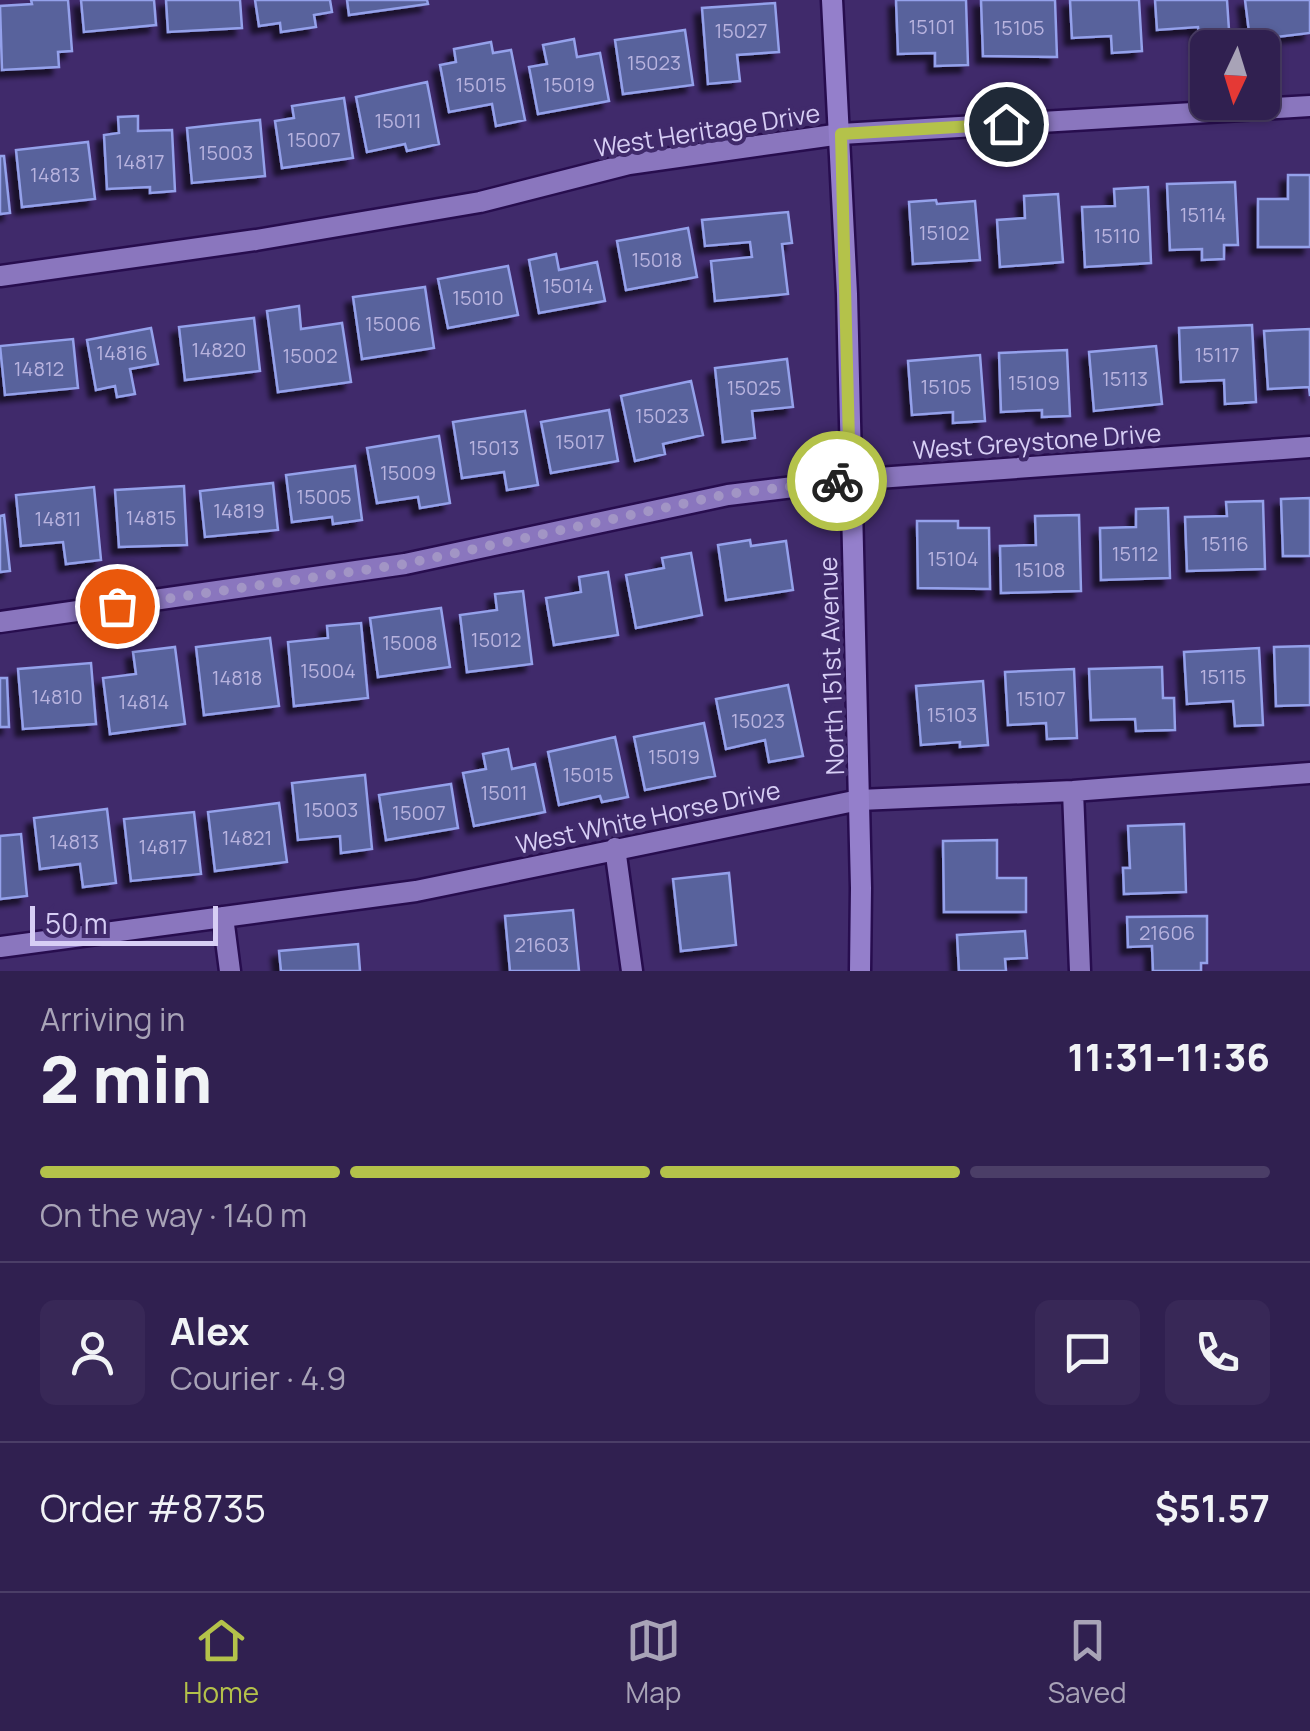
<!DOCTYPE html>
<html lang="en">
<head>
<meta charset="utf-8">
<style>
	:root { --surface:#302050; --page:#382857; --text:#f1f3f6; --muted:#a8a3b7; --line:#4b3e67; --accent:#b4c24a }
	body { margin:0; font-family:Manrope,sans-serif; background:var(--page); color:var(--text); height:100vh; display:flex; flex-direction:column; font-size:38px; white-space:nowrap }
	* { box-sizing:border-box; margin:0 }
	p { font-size:32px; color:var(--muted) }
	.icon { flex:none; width:55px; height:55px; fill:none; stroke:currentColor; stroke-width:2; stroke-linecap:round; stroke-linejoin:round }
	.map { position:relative; height:971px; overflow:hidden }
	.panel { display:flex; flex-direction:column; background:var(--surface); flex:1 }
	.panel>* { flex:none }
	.needle { width:65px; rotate:184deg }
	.tools { position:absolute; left:1190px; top:30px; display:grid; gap:20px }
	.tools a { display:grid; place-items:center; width:90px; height:90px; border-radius:15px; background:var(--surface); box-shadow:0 2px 8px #0004,0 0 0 2px var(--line); font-size:50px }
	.scale { position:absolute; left:30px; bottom:25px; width:188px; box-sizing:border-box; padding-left:10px; border:5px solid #d7cef5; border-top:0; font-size:28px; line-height:35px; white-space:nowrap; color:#d7cef5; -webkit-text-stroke:8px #402a6b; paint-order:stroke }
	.pin { position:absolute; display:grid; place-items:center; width:85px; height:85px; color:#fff; margin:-42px; border:5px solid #fff; border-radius:50%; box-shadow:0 2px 10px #0007 }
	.courier { position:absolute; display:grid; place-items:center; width:100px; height:100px; margin:-50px; border:8px solid #b4c24a; border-radius:50%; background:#fff; color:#222; box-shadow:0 2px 12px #0007 }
	.headline em { font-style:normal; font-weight:800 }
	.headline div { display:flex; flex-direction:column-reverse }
	.headline { display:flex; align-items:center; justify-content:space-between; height:170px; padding:0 40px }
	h1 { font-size:65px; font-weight:800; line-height:75px }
	.bar { display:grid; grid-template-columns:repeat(4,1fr); gap:15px 10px; align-content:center; height:120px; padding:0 40px }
	.bar i { height:12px; border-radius:8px; background:var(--line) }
	.bar .on { background:var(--accent) }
	.bar p { grid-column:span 4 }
	.line { display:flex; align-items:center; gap:25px; padding:0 40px; border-top:2px solid var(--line) }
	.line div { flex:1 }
	.round { display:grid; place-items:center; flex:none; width:105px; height:105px; border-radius:15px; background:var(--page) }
	.menu { display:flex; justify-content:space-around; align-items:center; height:140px; border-top:2px solid var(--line); background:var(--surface); font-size:28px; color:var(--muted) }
	.menu a { display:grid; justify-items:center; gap:5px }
	.menu .on { color:var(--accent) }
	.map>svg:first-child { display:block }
	.building { fill:#59629c; stroke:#94a1eb; stroke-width:2.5; filter:url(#shadow) }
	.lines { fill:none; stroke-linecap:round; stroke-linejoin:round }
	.street-casing { stroke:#270d4e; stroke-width:25 }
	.secondary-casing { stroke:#270d4e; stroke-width:25 }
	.street { stroke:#8a76be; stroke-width:20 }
	.secondary { stroke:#947fcb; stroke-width:20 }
	.done { stroke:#a295c5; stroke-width:10; stroke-dasharray:0 18 }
	.route { stroke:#b4c24a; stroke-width:12 }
	.labels { text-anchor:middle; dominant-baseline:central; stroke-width:8; stroke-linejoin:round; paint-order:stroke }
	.number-label { font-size:20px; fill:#b8b3df }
	.street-label { font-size:25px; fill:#d7cef5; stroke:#402a6b }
</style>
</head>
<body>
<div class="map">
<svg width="1310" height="971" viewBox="0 0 1310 971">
	<defs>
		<filter id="shadow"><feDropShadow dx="-7" dy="7" stdDeviation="2.5" flood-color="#0009"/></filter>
	</defs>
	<rect width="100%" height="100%" fill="#402a6b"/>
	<path class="building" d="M31,0h37l4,51 -14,1 1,15 -57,3 -2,-64 32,-2z
		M81,0h73l2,25 -72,7z
		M166,0h74l2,28 -74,4z
		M255,0h75l2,12 -18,3 2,12 -35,5 -1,-9 -21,3z
		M347,0h80l1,4 -79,11z
		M896,0h70l2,65 -33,1v-13l-37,1z
		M981,0h74l2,57 -74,-1z
		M1070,0h69l3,51 -30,2 -1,-17 -39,2z
		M1155,0h72l3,45 -30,2 -2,-20 -41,3z
		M1245,0h65v33l-60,7z
		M775,3l4,49 -42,3 3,26 -32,3 -6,-76z
		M685,30l8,55 -70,9 -8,-54z
		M574,39l3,18 23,-4 9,48 -71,13 -9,-47 18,-3 -4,-19z
		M491,42l2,11 18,-3 14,70 -29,6 -4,-22 -43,8 -9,-47 16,-3 -2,-13z
		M427,82l12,62 -32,7 -2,-7 -38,8 -11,-55z
		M344,98l9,60 -71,10 -7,-47 19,-3 -2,-12z
		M138,116v15l34,-1 3,61 -25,2v-6l-43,2 -3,-54 15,-2 -1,-16z
		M260,120l5,56 -73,7 -5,-55z
		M88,142l7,57 -73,8 -6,-57z
		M0,156h4l6,57 -10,1z
		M1288,175h22v72h-52v-48h30z
		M1235,182l3,63h-14v14l-22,1v-11l-32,1 -3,-66z
		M1148,187l3,76 -66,4 -3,-60 33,-1 -1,-17z
		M1058,194l5,68 -63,5 -3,-47 28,-2 -1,-22z
		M936,200l1,4 38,-3 5,59 -67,4 -4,-62z
		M788,212l4,31 -10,1 6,50 -73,7 -4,-40 41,-4 -2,-15 -45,4 -3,-26z
		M688,228l9,49 -71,13 -9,-49z
		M556,254l3,16 38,-8 8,39 -66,12 -10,-53z
		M508,266l10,49 -70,13 -10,-49z
		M425,287l9,61 -72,11 -9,-62z
		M299,306l2,23 41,-6 9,59 -73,10 -11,-81z
		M254,318l6,53 -75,9 -6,-53z
		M1252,325l4,77 -31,2 -1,-24 -43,2 -2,-54z
		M151,328l7,36 -28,5 5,25 -18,3 -2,-11 -19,4 -9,-50z
		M1310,329v67l-1,-9 -41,2 -4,-58z
		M73,339l5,49 -73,7 -5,-49z
		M1156,346l6,58 -68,7 -5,-59z
		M1067,350l3,66 -28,1v-7l-41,2 -2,-59z
		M980,355l5,66 -32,2v-11l-41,3 -4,-54z
		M787,359l6,48 -41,4 3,27 -32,4 -8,-74z
		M691,381l12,54 -40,9 2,10 -30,7 -14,-65z
		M609,410l9,51 -67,12 -10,-51z
		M525,411l13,74 -31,5 -3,-18 -42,6 -9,-56z
		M439,436l11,67 -30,5 -2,-11 -41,6 -10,-55z
		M355,466l7,54 -29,4 -1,-7 -40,5 -6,-47z
		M273,483l5,47 -73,7 -5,-46z
		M184,486l3,59 -68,2 -4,-57z
		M94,487l7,73 -35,4 -3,-22 -42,4 -5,-51z
		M1310,498v58h-27l-2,-57z
		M1263,501l2,68 -78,2 -2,-54 42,-1 -1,-14z
		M1168,508l2,70 -69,2 -1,-52 36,-1v-18z
		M4,515l6,56 -10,1v-56z
		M1079,515l2,76 -80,2 -1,-47 36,-1 -1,-29z
		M917,521h41v7h31l1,61 -72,-1z
		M750,540l1,6 35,-5 7,49 -67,10 -8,-55z
		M691,553l11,62 -66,13 -10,-53 38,-7 -2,-10z
		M608,572l10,63 -64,10 -8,-47 35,-6 -2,-15z
		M523,591l9,73 -65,8 -7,-57 37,-5 -2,-16z
		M441,608l9,59 -72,10 -8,-59z
		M361,623l7,75 -74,8 -6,-64 40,-4 -1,-12z
		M270,638l9,68 -75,9 -8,-68z
		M1310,646v59l-34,1 -2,-59z
		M175,647l10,77 -75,10 -7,-56 33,-4 -3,-22z
		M1259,648l4,77 -28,1 -2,-25 -46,3 -3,-52z
		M91,663l5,61 -73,5 -5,-60z
		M1162,667l1,31h11l1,32 -39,1 -1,-12 -44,1 -2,-51z
		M1074,669l3,69 -30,1 -1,-16 -38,2 -3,-53z
		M0,678h7l2,49h-9z
		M983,681l5,64 -28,2v-5l-39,3 -5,-59z
		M788,685l15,71 -34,6 -4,-22 -39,9 -10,-50z
		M704,723l11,53 -70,14 -11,-53z
		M615,737l13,60 -26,5 -2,-6 -41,9 -11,-53z
		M508,749l4,20 23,-5 10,48 -71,14 -11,-53 23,-4 -3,-15z
		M365,775l7,74 -31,4 -1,-17 -42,4 -6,-57z
		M451,784l7,44 -72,12 -7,-45z
		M279,803l8,59 -72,9 -7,-59z
		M107,809l9,74 -33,4 -3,-23 -40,5 -6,-51z
		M194,812l7,62 -70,7 -7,-62z
		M1184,824l2,68 -62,2 -1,-26h7l-2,-42z
		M21,834l6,62 -27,3v-63z
		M997,840v38h29v34h-82l-1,-71z
		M729,873l7,72 -55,6 -8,-72z
		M573,910l6,61h-69l-5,-55z
		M1207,916v47h-6v8h-48l-1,-25 -24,1 -1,-30z
		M1025,931l2,27 -22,1 1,12h-47l-2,-36z
		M358,944l2,27h-79l-2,-20z"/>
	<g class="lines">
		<g class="street-casing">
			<path id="street" d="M0,276l256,-36 224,-38 149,-38 212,-30 469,-28
				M0,622l405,-58 323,-69 122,-15 460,-33
				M1073,791l7,180
				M615,848l17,123
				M223,917l7,54
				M0,947l416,-56 443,-91 214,-9 237,-18"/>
		</g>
		<g class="secondary-casing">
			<path id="secondary" d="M832,0l15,294 14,594 -1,83"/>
		</g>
		<use href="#street" class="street"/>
		<use href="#secondary" class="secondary"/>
	</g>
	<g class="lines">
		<path class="done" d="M117,606l288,-42 323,-70 109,-13"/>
		<path class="route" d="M837,481l13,-1 -9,-346 165,-10"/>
	</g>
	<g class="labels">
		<g class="number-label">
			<text x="932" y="26">15101</text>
			<text x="1019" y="27">15105</text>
			<text x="741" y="30">15027</text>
			<text x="654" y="62">15023</text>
			<text x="481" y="84">15015</text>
			<text x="569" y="84">15019</text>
			<text x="398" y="120">15011</text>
			<text x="314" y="139">15007</text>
			<text x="226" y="152">15003</text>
			<text x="140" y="161">14817</text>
			<text x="55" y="174">14813</text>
			<text x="1203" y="214">15114</text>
			<text x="944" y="232">15102</text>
			<text x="1117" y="235">15110</text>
			<text x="657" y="259">15018</text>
			<text x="568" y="285">15014</text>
			<text x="478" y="297">15010</text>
			<text x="393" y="323">15006</text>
			<text x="219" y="349">14820</text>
			<text x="122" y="352">14816</text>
			<text x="1217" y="354">15117</text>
			<text x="310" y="355">15002</text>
			<text x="39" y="368">14812</text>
			<text x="1125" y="378">15113</text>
			<text x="1034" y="382">15109</text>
			<text x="946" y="386">15105</text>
			<text x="754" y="387">15025</text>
			<text x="662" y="415">15023</text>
			<text x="580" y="441">15017</text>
			<text x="494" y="447">15013</text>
			<text x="408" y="472">15009</text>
			<text x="324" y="496">15005</text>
			<text x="239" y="510">14819</text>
			<text x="151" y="517">14815</text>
			<text x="58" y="518">14811</text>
			<text x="1225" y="543">15116</text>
			<text x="1135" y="553">15112</text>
			<text x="953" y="558">15104</text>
			<text x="1040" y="569">15108</text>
			<text x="496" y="639">15012</text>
			<text x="410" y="642">15008</text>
			<text x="328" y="670">15004</text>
			<text x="1223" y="676">15115</text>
			<text x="237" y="677">14818</text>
			<text x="57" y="696">14810</text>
			<text x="1041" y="698">15107</text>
			<text x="144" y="701">14814</text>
			<text x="952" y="714">15103</text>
			<text x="758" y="720">15023</text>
			<text x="674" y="756">15019</text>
			<text x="588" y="774">15015</text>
			<text x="504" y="792">15011</text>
			<text x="331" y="809">15003</text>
			<text x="419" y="812">15007</text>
			<text x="247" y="837">14821</text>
			<text x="74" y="841">14813</text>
			<text x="163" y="846">14817</text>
			<text x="1167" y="932">21606</text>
			<text x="542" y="944">21603</text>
		</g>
		<g class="street-label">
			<text transform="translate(707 130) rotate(-9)">West Heritage Drive</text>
			<text transform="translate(1037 441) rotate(-4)">West Greystone Drive</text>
			<text transform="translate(831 666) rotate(-92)">North 151st Avenue</text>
			<text transform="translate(648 817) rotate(-12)">West White Horse Drive</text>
		</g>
	</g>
</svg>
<div class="tools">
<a><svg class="needle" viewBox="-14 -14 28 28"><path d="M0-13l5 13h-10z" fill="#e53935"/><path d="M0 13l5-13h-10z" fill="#a8a3b7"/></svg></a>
</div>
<div class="scale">50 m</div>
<div class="pin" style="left:117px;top:606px;background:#ea580c"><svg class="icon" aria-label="bag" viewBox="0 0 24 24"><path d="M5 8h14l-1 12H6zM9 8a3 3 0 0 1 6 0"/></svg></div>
<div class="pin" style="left:1006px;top:124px;background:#1f2937"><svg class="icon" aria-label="home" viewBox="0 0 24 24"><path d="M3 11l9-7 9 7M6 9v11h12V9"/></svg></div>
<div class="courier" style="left:837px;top:481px"><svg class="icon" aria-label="bike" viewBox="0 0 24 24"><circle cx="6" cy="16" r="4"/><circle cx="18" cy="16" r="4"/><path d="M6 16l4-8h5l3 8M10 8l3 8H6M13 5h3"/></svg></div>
</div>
<section class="panel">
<div class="headline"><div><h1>2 min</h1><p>Arriving in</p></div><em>11:31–11:36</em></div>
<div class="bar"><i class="on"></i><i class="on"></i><i class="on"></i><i></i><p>On the way · 140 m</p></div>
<div class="line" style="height:180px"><a class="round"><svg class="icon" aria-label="person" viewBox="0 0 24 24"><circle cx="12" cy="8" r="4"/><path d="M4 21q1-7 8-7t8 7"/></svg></a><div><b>Alex</b><p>Courier · 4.9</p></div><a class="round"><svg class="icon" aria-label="chat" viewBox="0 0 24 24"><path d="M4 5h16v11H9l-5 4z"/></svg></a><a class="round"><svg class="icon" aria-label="phone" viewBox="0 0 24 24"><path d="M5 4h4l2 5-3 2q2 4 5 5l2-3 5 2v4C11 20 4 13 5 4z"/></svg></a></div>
<div class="line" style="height:130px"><div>Order #8735</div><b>$51.57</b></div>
</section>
<nav class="menu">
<a class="on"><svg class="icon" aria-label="home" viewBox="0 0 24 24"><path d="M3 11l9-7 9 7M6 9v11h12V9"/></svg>Home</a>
<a><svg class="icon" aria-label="map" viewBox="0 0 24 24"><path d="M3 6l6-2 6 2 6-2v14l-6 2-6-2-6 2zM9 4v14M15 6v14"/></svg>Map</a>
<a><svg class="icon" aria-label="saved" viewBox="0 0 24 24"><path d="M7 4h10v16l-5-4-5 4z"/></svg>Saved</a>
</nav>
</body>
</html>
